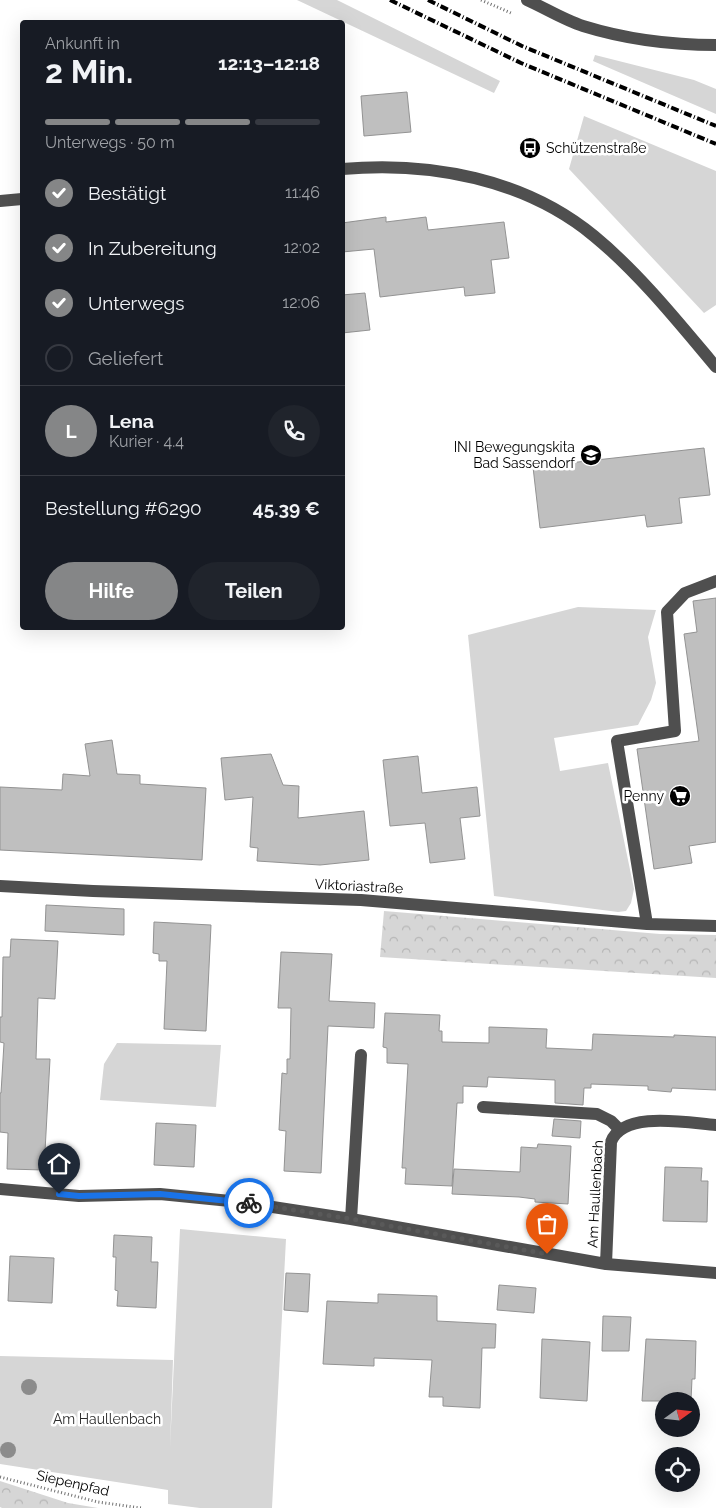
<!DOCTYPE html>
<html lang="de">
<head>
<meta charset="utf-8">
<style>
	:root { --surface:#171b24; --page:#20242c; --text:#f1f3f6; --muted:#9ea1a6; --line:#363941; --accent:#858687 }
	body { margin:0; font-family:Raleway,sans-serif; background:var(--page); color:var(--text); height:100vh; display:flex; flex-direction:column; font-size:19px; white-space:nowrap }
	* { box-sizing:border-box; margin:0 }
	p { font-size:16px; color:var(--muted) }
	.icon { flex:none; width:28px; height:28px; fill:none; stroke:currentColor; stroke-width:2; stroke-linecap:round; stroke-linejoin:round }
	.map { position:relative; flex:1; overflow:hidden }
	.sheet { position:absolute; left:20px; top:20px; width:325px; height:610px; display:flex; flex-direction:column; background:var(--surface); border-radius:5px; box-shadow:0 5px 20px #0002 }
	.sheet>* { flex:none }
	.needle { width:32px; rotate:75deg }
	.fabs { position:absolute; left:655px; top:1392px; display:grid; gap:10px }
	.fabs a { display:grid; place-items:center; width:45px; height:45px; border-radius:50%; background:var(--surface); box-shadow:0 5px 20px #0002; font-size:25px }
	.pin { position:absolute; display:grid; place-items:center; width:42px; height:42px; color:#fff; margin:-51px -21px; border-radius:50% 50% 50% 0; rotate:-45deg; box-shadow:0 0 5px #0007 }
	.pin .icon { rotate:45deg }
	.courier { position:absolute; display:grid; place-items:center; width:50px; height:50px; margin:-25px; border:4px solid #1a73e8; border-radius:50%; background:#fff; color:#222; box-shadow:0 1px 6px #0007 }
	.overview em { font-style:normal; font-weight:700 }
	.overview div { display:flex; flex-direction:column-reverse }
	.overview { display:flex; align-items:center; justify-content:space-between; height:85px; padding:0 25px }
	h1 { font-size:32px; font-weight:700; line-height:38px }
	.bar { display:grid; grid-template-columns:repeat(4,1fr); gap:8px 5px; align-content:center; height:60px; padding:0 25px }
	.bar i { height:6px; border-radius:4px; background:var(--line) }
	.bar .on { background:var(--accent) }
	.bar p { grid-column:span 4 }
	.line { display:flex; align-items:center; gap:12px; padding:0 25px; border-top:1px solid var(--line) }
	.line div { flex:1 }
	.round { display:grid; place-items:center; flex:none; width:52px; height:52px; border-radius:26px; background:var(--page) }
	ol { padding:0 25px; list-style:none }
	li { display:flex; align-items:center; gap:15px; height:55px }
	li p { margin-inline-start:auto }
	li .icon { padding:5px; border-radius:50%; background:var(--accent); color:#fff; stroke-width:4 }
	li:last-child { color:var(--muted) }
	li i { width:28px; height:28px; border:2px solid var(--line); border-radius:50% }
	.cta { display:flex; gap:10px; margin-top:auto; padding:10px 25px }
	.cta a { flex:1; height:58px; border-radius:30px; background:var(--accent); color:#fff; font-size:20px; font-weight:700; line-height:58px; text-align:center }
	.cta a+a { background:var(--page); color:var(--text) }
	.map>svg:first-child { display:block }
	.green { fill:#d6d6d6 }
	.forest { fill:url(#forest-crowns) }
	.building { fill:#bfbfbf; stroke:#939393 }
	.lines { fill:none; stroke-linecap:round; stroke-linejoin:round }
	.path { stroke:#717171; stroke-width:3; stroke-dasharray:1 2.5; stroke-linecap:butt }
	.minor { stroke:#4f4f4f; stroke-width:12 }
	.rail { stroke:#000; stroke-width:4; stroke-dasharray:8 2.5 1 2.5; stroke-linecap:butt }
	.tree { fill:#8c8c8c }
	.done { stroke:#595959; stroke-width:5; stroke-dasharray:0 9 }
	.route { stroke:#1a73e8; stroke-width:6 }
	.labels { text-anchor:middle; dominant-baseline:central; stroke-width:5; stroke-linejoin:round; paint-order:stroke }
	.poi-label { font-size:14px; fill:#000; stroke:#fff; text-anchor:end }
	.street-label { font-size:14px; fill:#000; stroke:#fff }
	.park-label { font-size:14px; fill:#2d2d2d; stroke:#fff }
</style>
</head>
<body>
<div class="map">
<svg width="716" height="1508" viewBox="0 0 716 1508">
	<defs>
		<pattern id="forest-crowns" width="20" height="18" patternUnits="userSpaceOnUse" patternTransform="scale(1.25)"><rect width="20" height="18" fill="#d6d6d6"/><path d="M2 6a3 3 0 1 1 6 0M12 15a3 3 0 1 1 6 0" fill="none" stroke="#b6b6b6"/></pattern>
	</defs>
	<rect width="100%" height="100%" fill="#fff"/>
	<path class="green" d="M297,0h40l163,81 -6,12z
		M595,55l99,25 22,9v25l-123,-53z
		M584,116l132,55v134l-12,8 -135,-144z
		M578,607l78,3 -8,27 8,46 -5,17 -13,25 -84,13 6,33 48,-8 26,126 -3,14 -5,8 -8,1 -124,-16 -26,-261z
		M117,1043l104,2 -5,62 -116,-7 4,-36z
		M180,1229l106,10 -14,269h-72l-32,-4v-14l-168,-26v-108l173,4 -3,88z"/>
	<path class="forest" d="M384,911l276,23 56,1v43l-336,-21z
		M0,1481l68,22 30,5h-96l-2,-1z"/>
	<path class="building" d="M407,92l4,40 -47,4 -3,-40z
		M386,217v5l40,-5 2,13 76,-8 5,36 -18,2 4,33 -30,3 -1,-9 -84,10 -6,-48 -32,3v-29z
		M365,293l5,37 -28,3v-38z
		M704,448l6,47 -31,3 3,25 -35,4 -2,-12 -105,13 -7,-61z
		M716,598v244l-27,4 3,17 -38,6 -17,-120 62,-8 -15,-107 13,-2 -4,-31z
		M112,740l5,34 23,1v9l66,4 -4,72 -202,-10v-63l62,3 1,-16 27,2 -5,-32z
		M271,754l12,31 16,1 -1,32 66,-7 5,49 -49,5 -63,-4 1,-13 -8,-1 3,-50 -28,3 -4,-42z
		M418,756l4,37 55,-6 3,29 -20,2 5,41 -35,4 -5,-40 -35,3 -7,-66z
		M46,905l78,4v26l-79,-4z
		M154,922l57,3 -5,106 -42,-2 3,-68h-8v-7l-6,-1z
		M11,939l47,2 -3,58 -17,-1 -2,61h14l-6,111 -37,-1 1,-36 -8,-1v-39h1l3,-50 -4,-1v-25h2l1,-60h7z
		M281,952l51,2 -3,47 46,2 -1,25 -46,-2 -7,147 -37,-2 2,-40 -7,-1 3,-57 5,1v-15h3l1,-51h-13z
		M385,1013l55,2 -1,16h3v11l47,1v-16l58,2 -1,19 46,2 1,-16 81,3v-2l42,2v53l-44,-2 -1,4 -23,-2v-4l-57,-2v4h-7l-1,17 -28,-2v-23l-67,-3 -1,10 -24,-1v17h-6l-5,83 -47,-2 1,-16h-4l6,-104 -21,-1v-15l-4,-1z
		M554,1119l27,2 -1,17 -28,-2z
		M156,1123l40,2 -2,42 -40,-2z
		M538,1144l33,2 -3,58 -33,-2v-3l-16,-2 -67,-3 2,-25 66,3 1,-25 16,1z
		M665,1167l37,1 -1,13h7l-1,41 -44,-1z
		M114,1235l38,2 -1,25h7l-2,46 -39,-2 1,-15 -3,-1 1,-33h-3z
		M10,1256l44,2 -2,45 -44,-2z
		M286,1273l24,1 -2,38 -24,-2z
		M499,1285l37,3 -2,25 -37,-3z
		M378,1294l59,2v25l59,3 -1,24h-13l-2,60 -37,-2v-9h-14l3,-37 -58,-2v8l-51,-2 4,-63 51,2z
		M603,1316l28,1 -2,34h-27z
		M542,1339l48,3 -3,59 -47,-3z
		M646,1339l50,2 -1,38h-3l-1,21 -7,-1 -2,2h-40z"/>
	<g class="lines">
		<path class="path" d="M481,0l30,13
			M0,1477l98,25 43,6"/>
		<path class="minor" d="M527,0c18,8 37,20 56,26 42,13 89,19 133,19
			M342,169c88,-8 183,10 252,67 45,37 85,87 122,131
			M0,201l22,-2
			M0,886l93,5 268,9 286,24 69,2
			M647,924l-30,-183 58,-10 -8,-119 18,-19 31,-12
			M483,1107l114,7 14,7 8,8
			M0,1189l79,7 81,-2 80,8 111,17 255,45 110,9
			M351,1219l10,-164
			M606,1264l5,-122c12,-32 77,-19 105,-17"/>
		<path class="rail" d="M390,0l131,63 195,81
			M428,0l94,46 194,80"/>
	</g>
	<g class="tree">
		<circle cx="29" cy="1387" r="8"/>
		<circle cx="8" cy="1450" r="8"/>
	</g>
	<g class="lines">
		<path class="done" d="M249,1203l102,16 196,35"/>
		<path class="route" d="M59,1194l20,2 81,-2 89,9"/>
	</g>
	<defs>
		<g id="bus-disc" transform="scale(1.125)"><circle r="9.5" fill="#000" stroke="#fff"/><path d="M-5-6H5V4H4V6H2V4H-2V6H-4V4H-5ZM-3.5-4V0h7V-4ZM-3.5 1.2v1.5H-2V1.2ZM2 1.2v1.5H3.5V1.2Z" fill="#fff"/></g>
		<g id="school-disc" transform="scale(1.125)"><circle r="9.5" fill="#000" stroke="#fff"/><path d="M0-5L7-2L0 1L-7-2ZM-4 1L0 2.5L4 1V4Q0 6-4 4Z" fill="#fff"/></g>
		<g id="supermarket-disc" transform="scale(1.125)"><circle r="9.5" fill="#000" stroke="#fff"/><path d="M-6-5.5h2.5l.6 2H6L4.5 2H-2.5L-4.4-4H-6ZM-1.5 3.2a1.3 1.3 0 1 0 .1 0ZM3 3.2a1.3 1.3 0 1 0 .1 0Z" fill="#fff"/></g>
	</defs>
	<g fill-rule="evenodd">
		<use href="#bus-disc" x="530" y="148"/>
		<use href="#school-disc" x="591" y="455"/>
		<use href="#supermarket-disc" x="680" y="796"/>
	</g>
	<g class="labels">
		<g class="poi-label">
			<text x="546" y="148" text-anchor="start">Schützenstraße</text>
			<text x="575" y="447">INI Bewegungskita<tspan x="575" dy="16">Bad Sassendorf</tspan></text>
			<text x="664" y="796">Penny</text>
		</g>
		<g class="street-label">
			<text transform="translate(359 886) rotate(3)">Viktoriastraße</text>
			<text transform="translate(595 1194) rotate(-87)">Am Haullenbach</text>
			<text transform="translate(73 1483) rotate(13)">Siepenpfad</text>
		</g>
		<g class="park-label">
			<text x="107" y="1419">Am Haullenbach</text>
		</g>
	</g>
</svg>
<div class="fabs">
<a><svg class="needle" viewBox="-14 -14 28 28"><path d="M0-13l5 13h-10z" fill="#e53935"/><path d="M0 13l5-13h-10z" fill="#9ea1a6"/></svg></a>
<a><svg class="icon" aria-label="locate" viewBox="0 0 24 24"><circle cx="12" cy="12" r="6"/><path d="M12 2v4M12 18v4M2 12h4M18 12h4"/></svg></a>
</div>
<div class="pin" style="left:547px;top:1254px;background:#ea580c"><svg class="icon" aria-label="bag" viewBox="0 0 24 24"><path d="M5 8h14l-1 12H6zM9 8a3 3 0 0 1 6 0"/></svg></div>
<div class="pin" style="left:59px;top:1194px;background:#1f2937"><svg class="icon" aria-label="home" viewBox="0 0 24 24"><path d="M3 11l9-7 9 7M6 9v11h12V9"/></svg></div>
<div class="courier" style="left:249px;top:1203px"><svg class="icon" aria-label="bike" viewBox="0 0 24 24"><circle cx="6" cy="16" r="4"/><circle cx="18" cy="16" r="4"/><path d="M6 16l4-8h5l3 8M10 8l3 8H6M13 5h3"/></svg></div>
<section class="sheet">
<div class="overview"><div><h1>2 Min.</h1><p>Ankunft in</p></div><em>12:13–12:18</em></div>
<div class="bar"><i class="on"></i><i class="on"></i><i class="on"></i><i></i><p>Unterwegs · 50 m</p></div>
<ol>
<li><svg class="icon" aria-label="check" viewBox="0 0 24 24"><path d="M5 12l5 5 9-10"/></svg>Bestätigt<p>11:46</p></li>
<li><svg class="icon" aria-label="check" viewBox="0 0 24 24"><path d="M5 12l5 5 9-10"/></svg>In Zubereitung<p>12:02</p></li>
<li><svg class="icon" aria-label="check" viewBox="0 0 24 24"><path d="M5 12l5 5 9-10"/></svg>Unterwegs<p>12:06</p></li>
<li><i></i>Geliefert</li>
</ol>
<div class="line" style="height:90px"><b class="round" style="background:var(--accent);color:#fff">L</b><div><b>Lena</b><p>Kurier · 4.4</p></div><a class="round"><svg class="icon" aria-label="phone" viewBox="0 0 24 24"><path d="M5 4h4l2 5-3 2q2 4 5 5l2-3 5 2v4C11 20 4 13 5 4z"/></svg></a></div>
<div class="line" style="height:65px"><div>Bestellung #6290</div><b>45.39 €</b></div>
<div class="cta"><a>Hilfe</a><a>Teilen</a></div>
</section>
</div>
</body>
</html>
